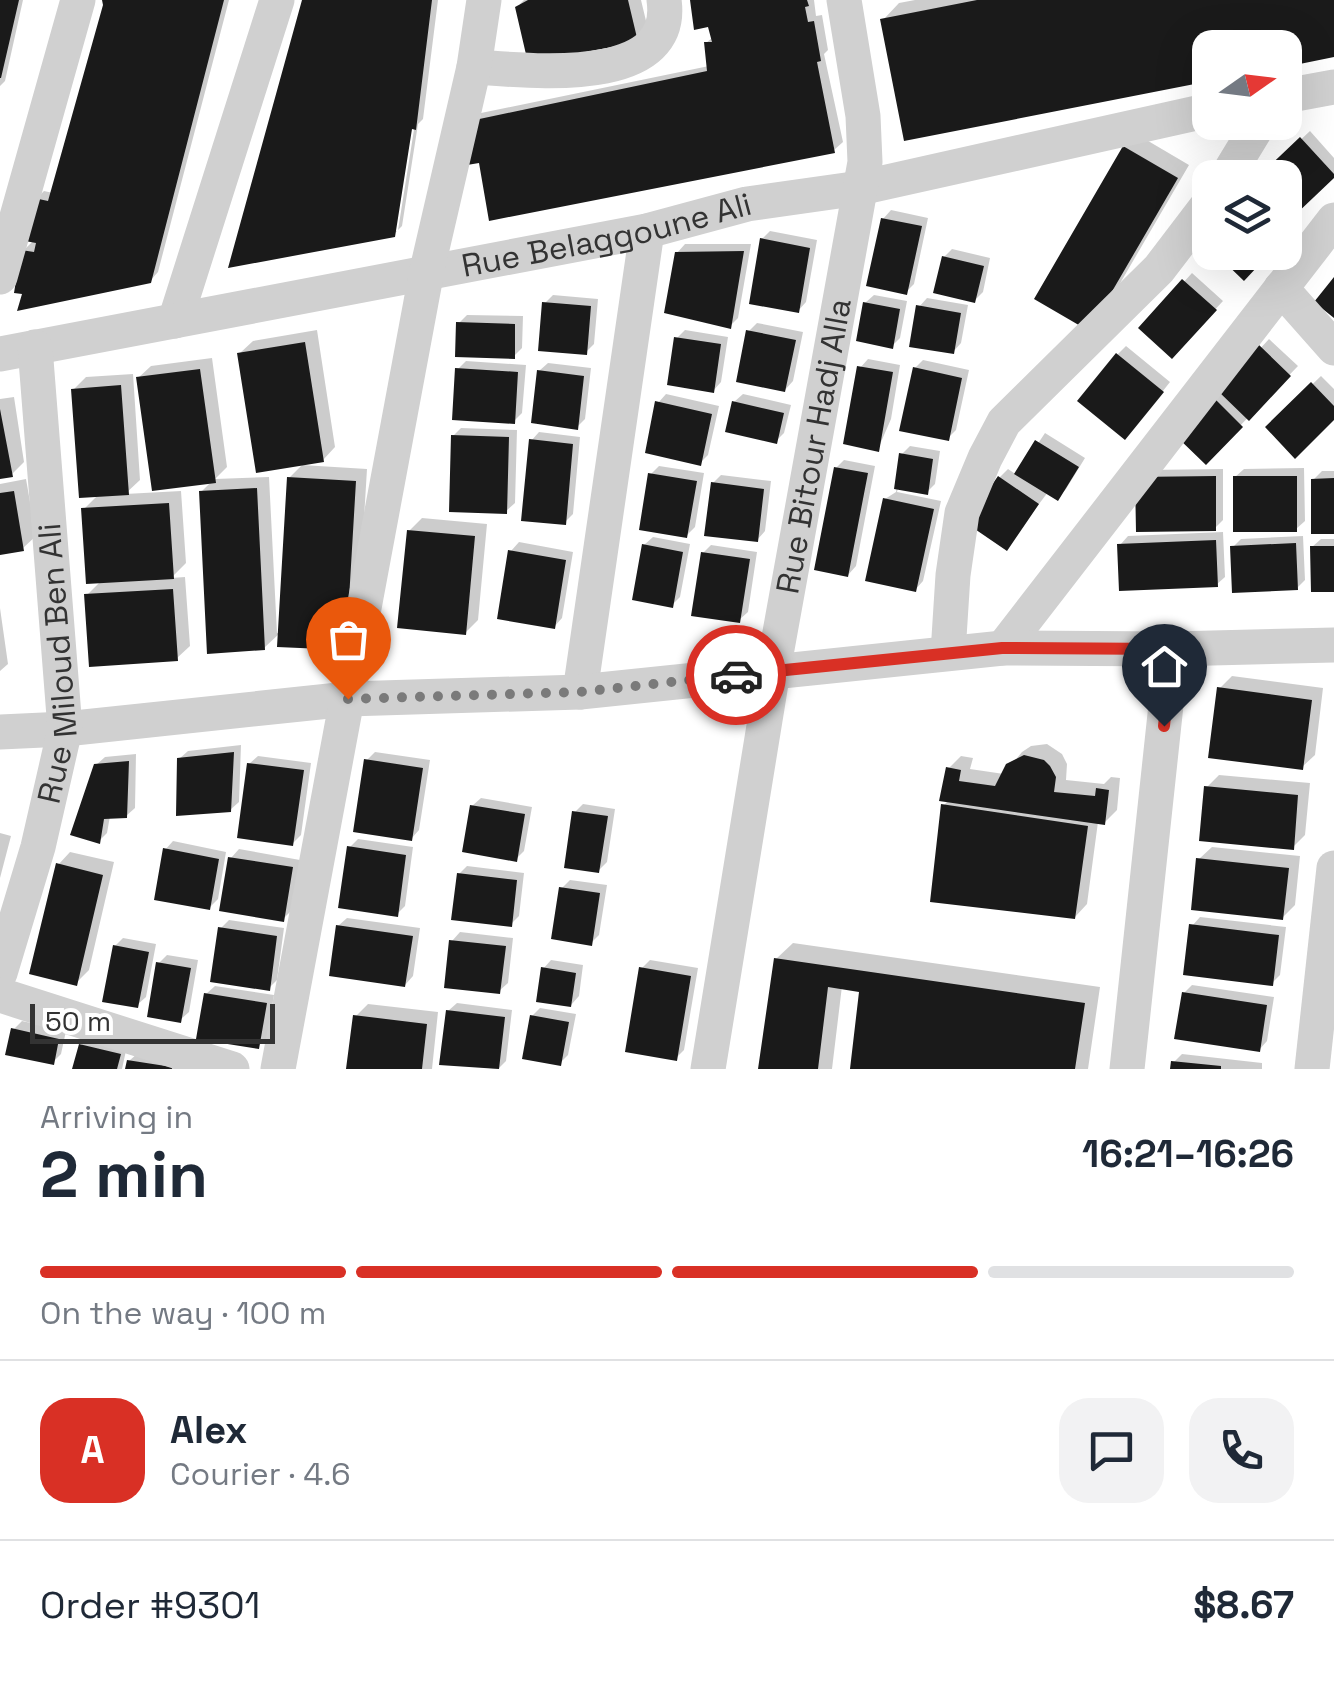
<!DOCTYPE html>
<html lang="en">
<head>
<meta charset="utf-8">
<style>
	:root { --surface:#fff; --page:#f2f2f3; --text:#1f2937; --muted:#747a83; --line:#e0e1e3; --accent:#d93025 }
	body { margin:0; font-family:"Space Grotesk",sans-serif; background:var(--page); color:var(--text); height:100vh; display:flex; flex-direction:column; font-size:38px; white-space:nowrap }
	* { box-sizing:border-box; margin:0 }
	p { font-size:32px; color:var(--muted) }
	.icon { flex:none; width:55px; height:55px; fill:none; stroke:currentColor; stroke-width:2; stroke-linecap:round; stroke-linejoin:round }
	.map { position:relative; height:1069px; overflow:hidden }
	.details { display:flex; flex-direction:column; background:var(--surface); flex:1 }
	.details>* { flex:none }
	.needle { width:65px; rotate:76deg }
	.buttons { position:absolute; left:1192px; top:30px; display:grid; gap:20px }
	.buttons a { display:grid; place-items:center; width:110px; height:110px; border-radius:20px; background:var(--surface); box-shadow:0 10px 40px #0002; font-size:50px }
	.scale { position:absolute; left:30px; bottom:25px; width:245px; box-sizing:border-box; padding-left:10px; border:5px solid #333; border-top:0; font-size:28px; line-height:35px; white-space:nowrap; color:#333; -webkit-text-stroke:8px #fff; paint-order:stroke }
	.pin { position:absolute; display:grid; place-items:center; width:85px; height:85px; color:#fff; margin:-102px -42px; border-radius:50% 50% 50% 0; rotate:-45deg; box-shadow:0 0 10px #0007 }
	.pin .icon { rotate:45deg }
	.courier { position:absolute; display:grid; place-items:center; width:100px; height:100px; margin:-50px; border:8px solid #d93025; border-radius:50%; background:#fff; color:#222; box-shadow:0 2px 12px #0007 }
	.overview em { font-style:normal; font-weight:700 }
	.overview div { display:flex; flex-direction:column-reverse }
	.overview { display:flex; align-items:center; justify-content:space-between; height:170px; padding:0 40px }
	h1 { font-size:65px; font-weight:700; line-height:75px }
	.bar { display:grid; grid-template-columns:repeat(4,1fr); gap:15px 10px; align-content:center; height:120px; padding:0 40px }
	.bar i { height:12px; border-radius:8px; background:var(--line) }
	.bar .on { background:var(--accent) }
	.bar p { grid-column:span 4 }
	.line { display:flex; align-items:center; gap:25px; padding:0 40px; border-top:2px solid var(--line) }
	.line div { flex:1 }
	.round { display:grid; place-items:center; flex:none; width:105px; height:105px; border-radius:30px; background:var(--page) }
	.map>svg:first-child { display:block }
	.shadow { fill:#0003 }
	.building { fill:#1a1a1a }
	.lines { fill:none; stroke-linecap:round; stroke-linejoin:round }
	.street { stroke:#d0d0d0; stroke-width:35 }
	.done { stroke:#7a7a7a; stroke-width:10; stroke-dasharray:0 18 }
	.route { stroke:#d93025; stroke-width:12 }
	.labels { text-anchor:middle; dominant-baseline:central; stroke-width:10; stroke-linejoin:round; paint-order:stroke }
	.street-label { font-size:32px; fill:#333; stroke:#fff }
</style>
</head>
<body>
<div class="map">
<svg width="1334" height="1069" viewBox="0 0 1334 1069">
	<rect width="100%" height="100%" fill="#fff"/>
	<path class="shadow" d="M0,0h23l-18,81 -5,5z
		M104,0h125l-71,272 -8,9 -125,11 -2,-41 11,-11 2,-41 8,-8 9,2 53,-190z
		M304,0h134l-15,119 -5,5 -16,102 -4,4 18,-113 -5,-1 -18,115h4l-4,4z
		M524,0h117l6,25 -13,13 -104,22 -10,-56z
		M692,0h122l2,16 6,-1 6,35 -4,4 19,88 -9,8 -364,12 11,-49 228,-47 -3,-23 7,-6 -3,-14z
		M915,0h419v55l-49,9v-16h-75v31l-327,-59 16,-17z
		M1310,131l24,27v17l-49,27v-24l-24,-1z
		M1138,135l51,30 -88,151 24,-169z
		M891,210l37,8 -14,66 -8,8 -23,-73z
		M770,231l47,9 -11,62 -8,9 -36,-72z
		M685,244h66l-13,74 -8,8 -53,-73z
		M952,249l38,9 -7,34 -8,8 -31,-43z
		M1192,273l31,28 -51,55 -30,-28z
		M553,295l45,4 -4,45 -8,8 -42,-48z
		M874,295l33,6 -7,37 -8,8 -27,-43z
		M927,298l41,7 -7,38 -8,9 -34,-45z
		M467,315l56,1 -1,32 -8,8 -55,-33z
		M757,323l46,9 -10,49 -8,9 -36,-59z
		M317,330l18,117 -12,13 -83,-107 13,-12z
		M685,330l43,7 -7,45 -8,9 -36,-53z
		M1269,339l29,27 -92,95 -26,-25z
		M1126,346l44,36 -37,47 -15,-75z
		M212,358l15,109 -12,12 54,-2 8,156h3l-16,15 -63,-156 12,-12 -75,-102 13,-12z
		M868,359l32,6 -9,54 -13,30 -18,-81z
		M923,360l46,10 -13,60 -8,8 -33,-70z
		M466,361l60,4 -4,48 -8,8 -56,-52z
		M548,363l43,5 -6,51 -8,8 -38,-56z
		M133,374l7,106 -15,14 56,-3 5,72 -15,15 14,-1 5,69 -13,12 -90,-63 14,-14 -17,-72 15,-15 -25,-105 12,-12z
		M1321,376l13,13v28l-66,10z
		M666,394l53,12 -11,49 -8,8 -42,-60z
		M743,394l48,11 -7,28 -8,8 -42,-39z
		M14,397l10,65 -13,13 -11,2v-78z
		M461,428l56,2 -2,73 -9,8 -53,-75z
		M539,432l41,5 -7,77 -8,8 -34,-81z
		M1045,433l40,25 -19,31 -8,9 -10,-6 -42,56 -6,-71 8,-8 9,6z
		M910,446l30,5 -5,33 -8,8 -29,-4 -1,4 44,9 -18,80 -8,9 -30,-91 11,-7 6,-38z
		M844,460l31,6 -19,100 -8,9 -12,-107z
		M302,465l65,4 -10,166 -68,-157z
		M659,466l45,7 -9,54 -9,9 -35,-62z
		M1304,468l1,53 -9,8 -61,-52 9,-8z
		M1223,469v51l-8,8 -70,-58z
		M1322,471h12v61l-21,-52z
		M721,475l50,6 -6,50 -8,9 -44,-57z
		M26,479l10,57 -13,12 -23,5v-69z
		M422,518l65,6 -9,96 -13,13 -56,-102z
		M1223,532l2,45 -9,8 -96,-40 8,-9z
		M1303,536l2,44 -8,8 -64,-41 8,-8z
		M653,537l37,7 -10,53 -8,8 -28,-60z
		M1321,539h13v50l-22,-42z
		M519,542l54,10 -11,66 -8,9 -43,-76z
		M711,545l46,7 -9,60 -9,8 -36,-67z
		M0,608l8,56 -8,7z
		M1232,676l91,12 -8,67 -13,12 -82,-79z
		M1047,744l15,10 5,10 -1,16 38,4 7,-7 9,1 -3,32 -13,13 -6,-1 -11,82 -12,13 -132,-111 6,-6 -1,-31 13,-13 12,2 -3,11 34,5 18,-22 9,-6z
		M241,745l-2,57 -9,8 -51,-51 9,-8z
		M375,752l55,8 -11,70 -8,9 -44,-79z
		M136,754l-1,54 -9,8h-16l-3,17 -8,8 -3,-76 9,-8z
		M258,756l53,7 -10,72 -8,8 -44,-79z
		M1219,775l91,8 -5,52 -12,12 -86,-60z
		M481,798l51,9 -8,44 -8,8 -44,-53z
		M583,804l32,5 -8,53 -9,9 -23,-59z
		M0,833l11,3 -11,42z
		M358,839l55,8 -8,59 -8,8 -48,-66z
		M173,841l53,11 -8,47 -9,9 -44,-58z
		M1212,847l88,9 -5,49 -13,13 -83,-59z
		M239,849l61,11 -9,51 -8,8 -52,-61z
		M70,852l44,10 -25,108 -13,13 -18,-118z
		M467,866l57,7 -5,43 -8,8 -52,-50z
		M570,880l37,5 -8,50 -8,8 -29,-55z
		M1200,917l86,10 -6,48 -8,8 -80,-57z
		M347,918l73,10 -7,48 -8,9 -67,-59z
		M229,920l55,8 -7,52 -8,8 -49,-59z
		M460,932l53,6 -5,45 -9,8 -47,-50z
		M123,938l33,6 -10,53 -9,8 -22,-59z
		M793,943l307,44 -12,82h-236l10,-79 -20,-4 -10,83h-71l15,-110z
		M167,955l31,5 -9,52 -9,8 -21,-57z
		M551,960l32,5 -4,31 -8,9 -28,-36z
		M650,960l48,8 -14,82 -8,8 -34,-90z
		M1192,985l82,12 -7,44 -8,9 -75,-57z
		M215,986l59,9 -7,43 -9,8 -52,-52z
		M457,1003l55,7 -6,51 -8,8 -56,-6 6,-52z
		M368,1004l70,8 -6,57h-84l7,-52z
		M540,1008l36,6 -8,41 -8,8 -28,-47z
		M22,1021l44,10 -5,23 -8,8 -40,-32z
		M89,1037l38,9 -5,23h-47l6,-24z
		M138,1053l37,16h-47l1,-8z
		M1182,1054l80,9v6h-89l1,-7z"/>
	<path class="building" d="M0,0h19l-18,78h-1z
		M102,0h122l-73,283 -134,28 5,-17 -8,-1 7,-43 13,2 2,-9 -11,-2 9,-43 14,3 55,-196z
		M302,0h130l-16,130 -4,-1 -17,108 -167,31z
		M528,0h100l10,42 -110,21 -13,-56z
		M690,0h117l2,6 -4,1 3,15 6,-1 7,40 -4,1 18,91 -346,68 -10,-58 -12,2 3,-44 237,-50 -3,-29h8l-4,-15 -14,3z
		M977,0h357v57l-49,10v-19h-75v33l-306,60 -24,-122z
		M1300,137l34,37v4l-40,38 -9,-10v-28h-28z
		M1123,146l55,32 -89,153 -55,-32z
		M881,218l41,8 -15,69 -41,-9z
		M760,238l50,10 -11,65 -50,-9z
		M744,251l-13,78 -67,-16 11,-61z
		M1214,252h57l-27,29z
		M942,256l42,10 -9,37 -42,-10z
		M1334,277v41l-20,-16z
		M1182,279l35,31 -45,49 -34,-31z
		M542,302l49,4 -4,49 -49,-4z
		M863,302l37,7 -7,40 -37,-8z
		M916,305l45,8 -7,41 -45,-7z
		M456,322l59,2v35l-60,-2z
		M746,330l50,10 -11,52 -49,-10z
		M674,337l47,7 -7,49 -47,-8z
		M305,342l19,120 -68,11 -19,-120z
		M1259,345l32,31 -42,45 -32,-31z
		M1116,353l48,39 -39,48 -48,-39z
		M857,366l36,6 -14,80 -36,-8z
		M913,367l49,11 -13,63 -50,-10z
		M455,368l63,4 -3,52 -63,-4z
		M200,369l16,114 -64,8 -16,-114z
		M537,370l47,6 -6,54 -47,-7z
		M1311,382l23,24v14l-39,39 -30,-32z
		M121,385l8,110 -50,3 -8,-109z
		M1214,398l29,29 -37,38 -30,-29z
		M655,401l57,13 -11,52 -56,-13z
		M732,401l52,12 -7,31 -52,-12z
		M0,409l13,68 -13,2z
		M451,435l58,2 -2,77 -58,-2z
		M529,439l44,5 -7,81 -45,-4z
		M1035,440l44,27 -21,34 -44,-27z
		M899,453l34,6 -5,36 -34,-6z
		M834,467l34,6 -20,104 -34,-7z
		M648,473l49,8 -10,57 -48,-8z
		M998,476l41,28 -32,47 -41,-28z
		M1216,476v55l-80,1 -1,-55z
		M1233,476h64v56h-64z
		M287,477l69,4 -10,169 -69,-3z
		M1334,478v56h-23v-55z
		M711,482l53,7 -6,53 -54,-6z
		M257,488l8,162 -58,4 -8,-163z
		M14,491l10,60 -24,4v-62z
		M883,498l51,11 -18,83 -51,-11z
		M169,503l5,76 -88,5 -5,-76z
		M407,530l68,6 -9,99 -69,-7z
		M1216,540l2,47 -99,4 -2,-47z
		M1296,543l2,47 -66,3 -2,-47z
		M642,544l41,8 -10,56 -41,-8z
		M1310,546h24v46h-23z
		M508,550l58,10 -11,69 -58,-10z
		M701,552l49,7 -10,64 -49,-7z
		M173,589l5,72 -89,6 -5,-73z
		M1217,687l95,13 -9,70 -95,-12z
		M234,752l-3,60 -55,4 1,-58z
		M1024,755l20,5 6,6 6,11 -2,15 41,4 1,-8 13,2 -4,35 -166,-24 7,-34 15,3 -2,11 36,5 11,-22z
		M364,759l59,9 -11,73 -59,-9z
		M129,761l-2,57 -23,1 -4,25 -30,-9 24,-71z
		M247,763l57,7 -11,76 -56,-8z
		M1204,786l94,9 -4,55 -95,-9z
		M941,804l147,22 -13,93 -145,-17z
		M470,805l55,9 -8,48 -55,-10z
		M572,811l36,5 -9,57 -35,-5z
		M347,846l59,9 -8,62 -60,-9z
		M163,848l56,11 -9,51 -56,-10z
		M228,857l65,10 -9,55 -65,-11z
		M1196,858l93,10 -6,52 -92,-10z
		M56,863l47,12 -26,111 -48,-12z
		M457,873l60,7 -5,47 -61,-7z
		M559,887l41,6 -8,53 -41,-7z
		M1189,924l90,11 -6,51 -90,-11z
		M336,925l77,11 -8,51 -76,-11z
		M218,927l59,9 -7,55 -60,-9z
		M449,940l57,6 -6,48 -56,-6z
		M113,945l36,7 -11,56 -36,-6z
		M774,958l311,45 -10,66h-225l9,-77 -31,-5 -10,82h-60z
		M156,962l35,6 -10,55 -34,-6z
		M541,967l35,6 -5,34 -35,-5z
		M639,967l52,9 -14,85 -52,-9z
		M1182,992l85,13 -7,47 -86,-13z
		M204,993l63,10 -8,46 -63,-10z
		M446,1010l59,7 -6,52 -60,-4z
		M353,1015l74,9 -5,45h-76z
		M530,1015l39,7 -8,44 -39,-7z
		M11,1028l48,11 -5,26 -49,-10z
		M79,1044l42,10 -4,15h-45z
		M127,1060l45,7v2h-47z
		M1171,1061l50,5v3h-51z"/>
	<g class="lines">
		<g class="street">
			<path d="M474,67c54,3 203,22 190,-67"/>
			<path d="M1285,96l49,-9"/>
			<path d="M1226,178l34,-56"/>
			<path d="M0,277l78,-277"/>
			<path d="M1281,288l53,60"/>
			<path d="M175,321l102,-321"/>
			<path id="s1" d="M0,354l647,-123 100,-27 113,-16 350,-78"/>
			<path d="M1003,648l331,-428"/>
			<path d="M948,653l5,-78 9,-62 23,-55 19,-36 155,-153 51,-67"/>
			<path d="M580,692l67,-461"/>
			<path d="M0,732l65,-3 283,-30 232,-7 423,-44 169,1 162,-4"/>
			<path id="s2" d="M0,973l38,-126 27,-118 -30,-382"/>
			<path d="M0,995l232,74"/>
			<path d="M278,1069l149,-799 47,-203 10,-67"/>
			<path id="s3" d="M708,1069l65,-398 92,-509 -2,-46 -19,-116"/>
			<path d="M1127,1069l45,-420"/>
			<path d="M1312,1069l22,-201"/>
		</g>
	</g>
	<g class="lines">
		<path class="done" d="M348,699l232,-7 156,-17"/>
		<path class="route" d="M736,675l266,-27 170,1 -8,77"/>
	</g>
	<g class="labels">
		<g class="street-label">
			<text stroke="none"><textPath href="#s1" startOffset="618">Rue Belaggoune Ali</textPath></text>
			<text stroke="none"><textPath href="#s3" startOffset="632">Rue Bitour Hadj Alla</textPath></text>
			<text stroke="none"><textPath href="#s2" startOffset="318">Rue Miloud Ben Ali</textPath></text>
		</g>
	</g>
</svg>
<div class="buttons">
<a><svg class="needle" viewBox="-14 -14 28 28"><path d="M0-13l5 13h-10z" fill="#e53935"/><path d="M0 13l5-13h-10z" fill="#747a83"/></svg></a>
<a><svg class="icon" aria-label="layers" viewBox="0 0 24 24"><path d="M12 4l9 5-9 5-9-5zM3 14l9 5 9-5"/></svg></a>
</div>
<div class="scale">50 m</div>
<div class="pin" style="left:348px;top:699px;background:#ea580c"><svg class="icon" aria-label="bag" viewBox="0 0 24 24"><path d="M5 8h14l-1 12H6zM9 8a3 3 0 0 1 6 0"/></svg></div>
<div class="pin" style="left:1164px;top:726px;background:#1f2937"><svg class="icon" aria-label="home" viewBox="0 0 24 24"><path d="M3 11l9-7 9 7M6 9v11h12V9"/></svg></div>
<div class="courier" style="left:736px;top:675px"><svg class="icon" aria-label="car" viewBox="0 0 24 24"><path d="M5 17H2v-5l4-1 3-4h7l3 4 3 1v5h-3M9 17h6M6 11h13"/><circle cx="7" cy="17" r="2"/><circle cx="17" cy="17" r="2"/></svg></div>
</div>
<section class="details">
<div class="overview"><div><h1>2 min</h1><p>Arriving in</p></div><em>16:21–16:26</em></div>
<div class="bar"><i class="on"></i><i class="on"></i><i class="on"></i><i></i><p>On the way · 100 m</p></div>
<div class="line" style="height:180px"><b class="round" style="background:var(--accent);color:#fff">A</b><div><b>Alex</b><p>Courier · 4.6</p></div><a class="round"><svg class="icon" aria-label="chat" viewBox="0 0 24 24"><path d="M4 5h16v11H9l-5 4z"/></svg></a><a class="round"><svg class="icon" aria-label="phone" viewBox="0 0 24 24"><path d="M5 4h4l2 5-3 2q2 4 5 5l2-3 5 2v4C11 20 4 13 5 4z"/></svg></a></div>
<div class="line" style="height:130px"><div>Order #9301</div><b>$8.67</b></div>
</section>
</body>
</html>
